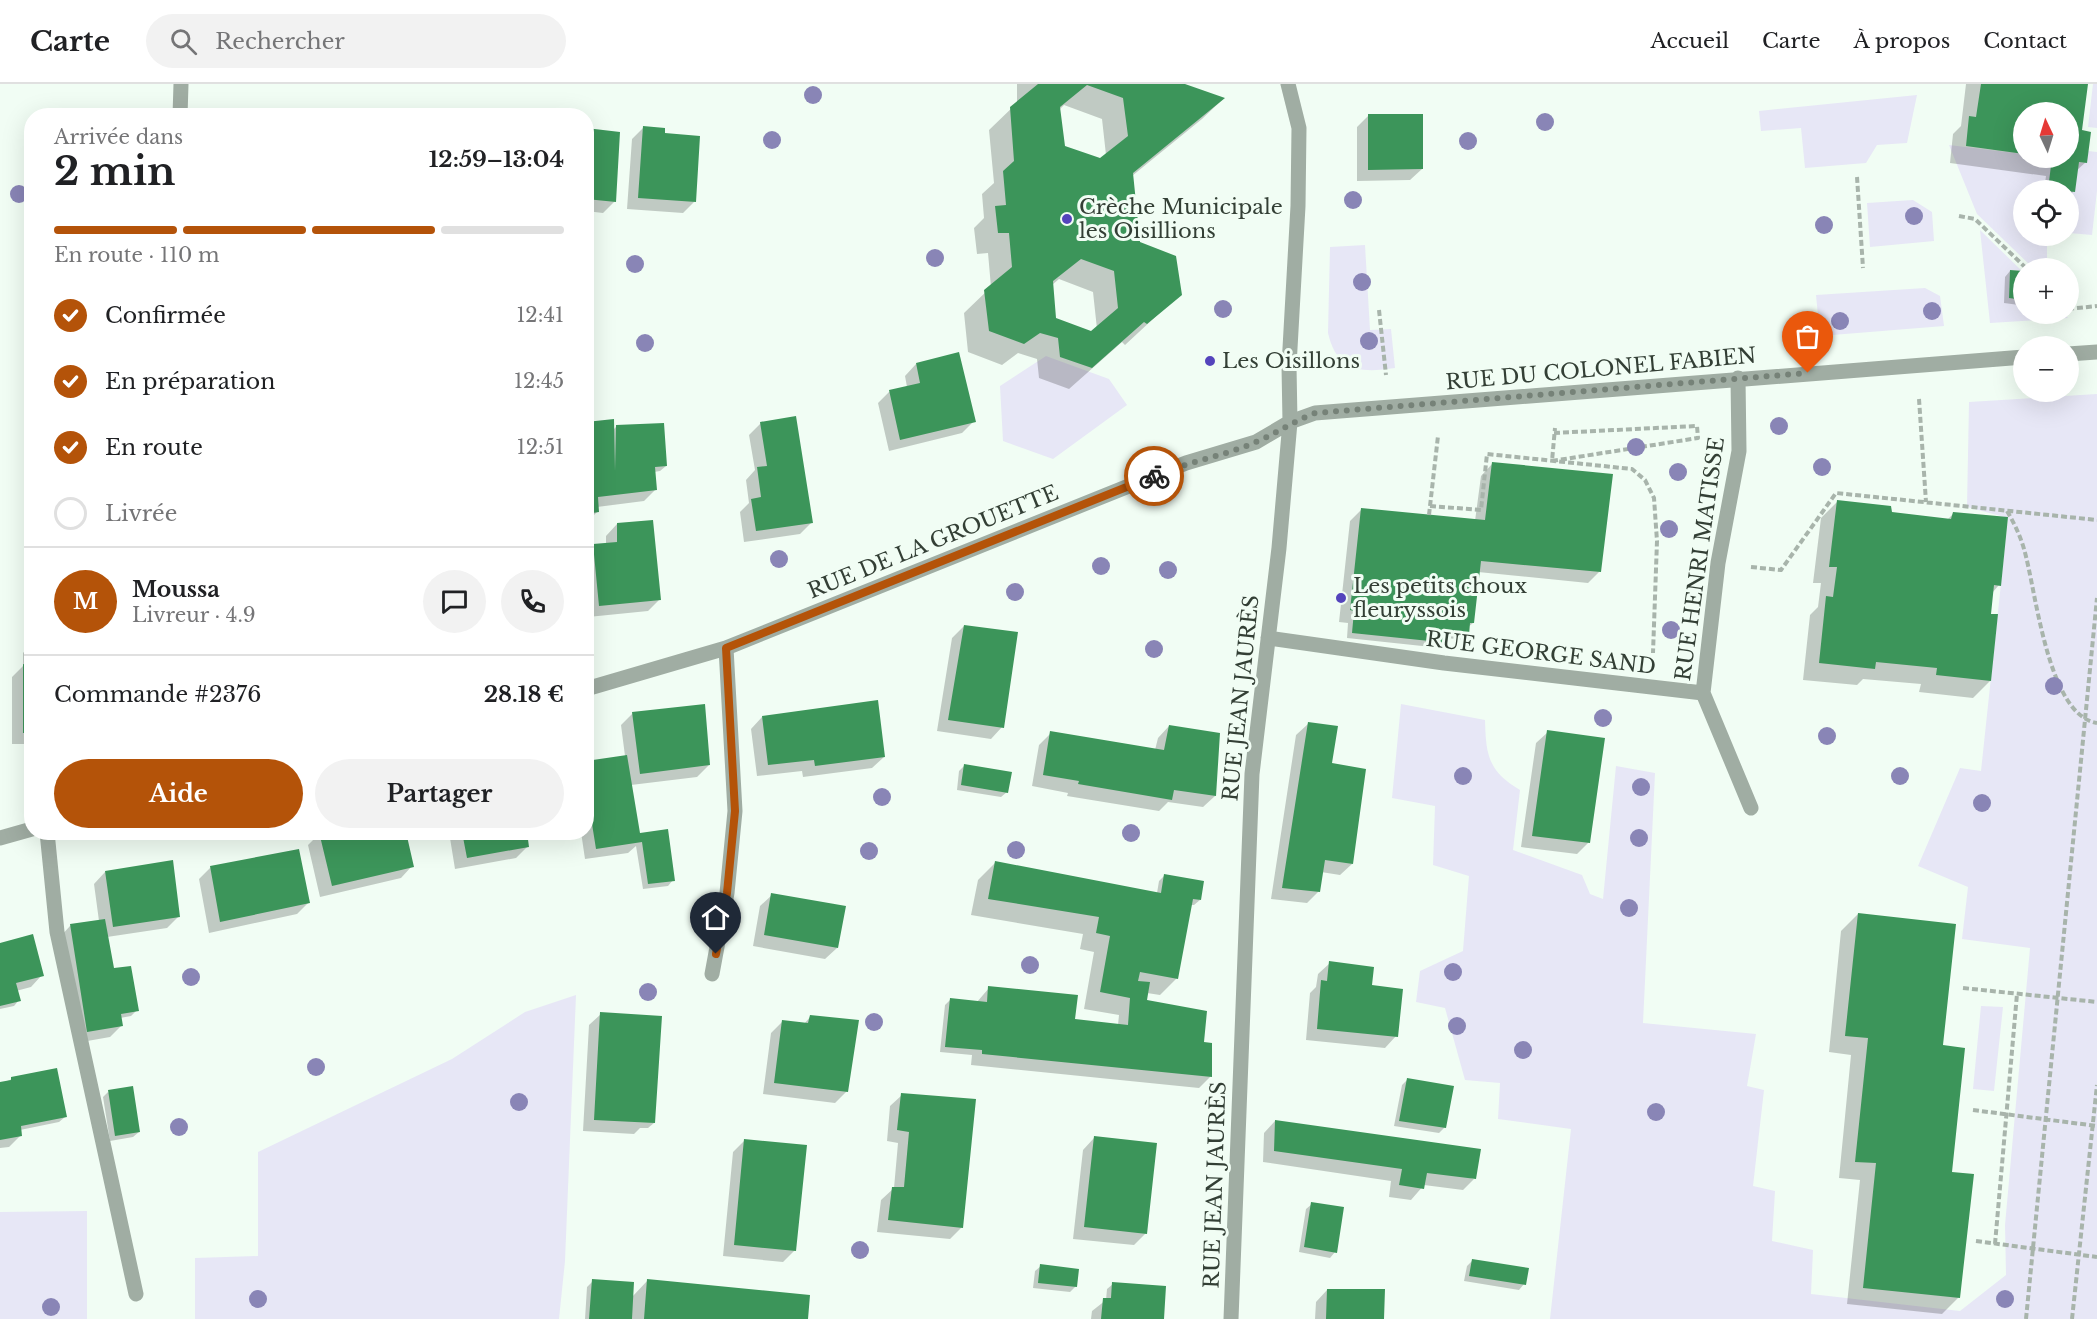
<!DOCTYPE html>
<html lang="fr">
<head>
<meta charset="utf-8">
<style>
	:root { --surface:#fff; --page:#f2f2f2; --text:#202124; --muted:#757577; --line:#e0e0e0; --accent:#b45309 }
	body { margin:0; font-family:"Libre Baskerville",serif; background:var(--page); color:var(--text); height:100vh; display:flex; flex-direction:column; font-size:22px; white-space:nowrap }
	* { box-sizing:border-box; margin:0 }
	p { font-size:20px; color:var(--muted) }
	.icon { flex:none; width:33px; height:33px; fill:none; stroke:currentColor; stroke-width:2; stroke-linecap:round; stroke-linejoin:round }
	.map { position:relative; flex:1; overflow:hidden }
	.drawer { position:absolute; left:24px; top:24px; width:570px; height:732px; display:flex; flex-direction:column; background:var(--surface); border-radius:24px; box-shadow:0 6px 24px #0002 }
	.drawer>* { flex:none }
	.needle { width:39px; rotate:356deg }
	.fabs { position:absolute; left:2013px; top:18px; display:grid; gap:12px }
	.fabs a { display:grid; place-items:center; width:66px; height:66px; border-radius:50%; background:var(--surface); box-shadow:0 6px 24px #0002; font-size:30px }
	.pin { position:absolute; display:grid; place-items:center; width:51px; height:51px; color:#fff; margin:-62px -26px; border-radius:50% 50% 50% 0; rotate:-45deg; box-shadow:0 0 6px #0007 }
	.pin .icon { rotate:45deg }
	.courier { position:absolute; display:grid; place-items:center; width:60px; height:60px; margin:-30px; border:4px solid #b45309; border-radius:50%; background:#fff; color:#222; box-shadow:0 2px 8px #0007 }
	.overview em { font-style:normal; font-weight:800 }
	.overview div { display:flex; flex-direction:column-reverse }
	.overview { display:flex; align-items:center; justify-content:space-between; height:102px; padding:0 30px }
	h1 { font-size:39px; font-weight:800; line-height:45px }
	.bar { display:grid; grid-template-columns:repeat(4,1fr); gap:9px 6px; align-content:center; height:72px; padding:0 30px }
	.bar i { height:8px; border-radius:4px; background:var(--line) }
	.bar .selected { background:var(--accent) }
	.bar p { grid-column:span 4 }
	.line { display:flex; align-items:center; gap:15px; padding:0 30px; border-top:2px solid var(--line) }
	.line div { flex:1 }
	.round { display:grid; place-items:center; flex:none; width:63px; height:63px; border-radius:32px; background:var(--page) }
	ol { padding:0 30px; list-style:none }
	li { display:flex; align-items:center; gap:18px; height:66px }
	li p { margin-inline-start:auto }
	li .icon { padding:6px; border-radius:50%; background:var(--accent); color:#fff; stroke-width:4 }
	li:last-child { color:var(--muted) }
	li i { width:33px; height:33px; border:3px solid var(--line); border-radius:50% }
	.cta { display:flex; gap:12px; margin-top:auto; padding:12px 30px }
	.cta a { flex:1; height:69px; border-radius:36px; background:var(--accent); color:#fff; font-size:24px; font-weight:800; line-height:69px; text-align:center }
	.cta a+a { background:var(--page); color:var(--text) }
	header { display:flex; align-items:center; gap:36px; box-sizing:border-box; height:84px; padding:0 30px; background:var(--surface); border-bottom:2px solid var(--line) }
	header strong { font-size:28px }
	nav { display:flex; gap:33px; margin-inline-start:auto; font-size:21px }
	.search { width:420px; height:54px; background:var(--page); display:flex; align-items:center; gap:15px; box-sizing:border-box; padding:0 21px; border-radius:33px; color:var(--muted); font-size:22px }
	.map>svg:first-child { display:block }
	.green { fill:#e7e7f6 }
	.shadow { fill:#0003; fill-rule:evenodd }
	.building { fill:#3c955a; fill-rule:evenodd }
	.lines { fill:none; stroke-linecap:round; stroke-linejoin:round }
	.path { stroke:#a8b4ab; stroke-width:4; stroke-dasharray:6 3; stroke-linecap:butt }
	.service { stroke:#a0ada3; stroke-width:15 }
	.minor { stroke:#a0ada3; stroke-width:15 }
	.tree { fill:#8985b6 }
	.done { stroke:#768278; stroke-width:6; stroke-dasharray:0 10.8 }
	.route { stroke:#b45309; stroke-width:8 }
	.poi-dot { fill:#5444bc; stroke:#f1fdf4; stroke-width:2 }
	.labels { text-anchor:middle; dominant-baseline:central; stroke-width:6; stroke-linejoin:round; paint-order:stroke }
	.poi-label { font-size:21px; fill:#333f35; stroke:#f1fdf4; text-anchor:start }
	.street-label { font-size:21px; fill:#333f35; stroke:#f1fdf4 }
</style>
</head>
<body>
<header>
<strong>Carte</strong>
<div class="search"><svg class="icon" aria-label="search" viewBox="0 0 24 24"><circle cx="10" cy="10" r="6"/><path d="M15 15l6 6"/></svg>Rechercher</div>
<nav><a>Accueil</a><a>Carte</a><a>À propos</a><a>Contact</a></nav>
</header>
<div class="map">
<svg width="2097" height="1235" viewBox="0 0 2097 1235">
	<rect width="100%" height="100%" fill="#f1fdf4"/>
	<path class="green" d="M2093,0h4v44l-9,-1z
		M1917,11l-10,48 -30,2 -11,18 -61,5 -4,-40 -40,3 -2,-20z
		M1949,61l74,9 1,4 63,5 1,-12 9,1v39l-5,44 -23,-2 -1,-43h-44v46h23v32h-14l-56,-54z
		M1913,116l19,12 2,29 -64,6 -3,-44z
		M1980,146l42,41 -12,-1 -1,27 14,3 1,14h40l4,4 -78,5z
		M1365,161l5,85 21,-1 4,39c-34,5 -58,4 -67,-35l2,-86z
		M1925,204l15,8 4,30 -124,10 -4,-41z
		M1046,272l63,23 18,26 -74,54 -50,-18 -3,-55z
		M2097,310v925h-547l21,-190 -73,-10 2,-36 -35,-3 -20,-72 -29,-6 4,-31 43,-20 6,-75 -36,-11 2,-59 -43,-8 9,-94 84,16c1,35 3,51 35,70l-7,60 69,25 8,19 13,5 13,-133 39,7 -12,250 113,11 -9,52 17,4 -11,96 22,5 -3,50 41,9 -2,44 149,17 46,-36 -1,-50 25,-277 -68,-9 6,-52 -50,-21 42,-98 21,3 27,-253 -41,-11 2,-105z
		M576,911l-11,266 -6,58h-364v-61l63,-2v-104l194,-93 73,-47z
		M1981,922l22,1 -9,84 -21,-2z
		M87,1127v108h-87v-107z"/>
	<path class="shadow" d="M1017,0h164l42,15 -21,20 -70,57 7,67 41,51 -55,51 -3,-3 -53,47 -30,-11 -2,-19 -19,-6 -16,12 -34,-13 -4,-39 27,-26 -3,-34 -11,1 -3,-26 10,-10 -2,-24 12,-11 -5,-53 28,-27zM1064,21l38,14 4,36 -6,5 -37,-13 -4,-37zM1059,195l34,13 4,37 -5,4 -37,-14 -3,-34z
		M1966,0h121l-7,47 6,31 -10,9 -3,21 -5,4v-6h-24l2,-14 -96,-13 3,-29 8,-8zM2024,28h44v46h-44z
		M1369,31l53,54 -12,11 -53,1v-54z
		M643,44l20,6 31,68 -11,11 -56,-4 5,-70z
		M586,46l29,71 -12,12 -17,-2z
		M2010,187l14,2v28l-5,4 -15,-2 1,-26z
		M916,280l58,57 -12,12 -73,18 -11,-48 11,-11 18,-5 -2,-11z
		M761,339l51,99 -12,12 -56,8 -4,-30 9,-9 -3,-23 9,-10 -6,-35z
		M586,340l27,6 3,-3 50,39 -6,5 -6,1 1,18 -11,11 -47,6 1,4 -12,12z
		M1492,380l108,107 -12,12 -110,-11 -5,51 -5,4 -1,7 -5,6 -14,-2 -7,10 -94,-10 1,-15 -9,-1 11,-101 11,-11 114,11 6,-45z
		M1838,417l52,12 57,7 7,-7 45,72 -7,8 -3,22 1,66 -17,17 -54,-6 2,-8 -58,-5 -6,6 -54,-5 7,-65 8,-8 3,-24h-8l8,-65z
		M617,440l42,76 -11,11 -60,6 -2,-64 8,-7 12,-1v-9z
		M964,542l38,101 -11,12 -54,-8 15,-93z
		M28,563h4v97h-20v-67l11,-11v-13z
		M633,629l76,52 -12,12 -66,8 8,49 34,46 -5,6 -25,3 -7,-43 -8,7 -43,6 -4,-27h5v-69l39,-7 -4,-31z
		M762,633l122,40 -12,11 -69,9 -1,-6 -45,5 -6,-47z
		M1308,640l23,41 21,99 -12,11 -19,-3 -2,19 -12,12 -36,-4 25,-164z
		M1169,642l46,70 -12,11 -35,-5 -9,9 -92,-15 1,-3 -36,-7 7,-41 12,-12 104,17 3,-12z
		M1548,648l41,110 -12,12 -56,-7 15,-104z
		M965,681l42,27 -6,5 -44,-7 2,-19z
		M449,748h76l3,14 -12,12 -61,11z
		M320,749l92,33 -11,12 -81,19 -12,-52z
		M995,779l162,30 2,-12 6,-6 35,25 -6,5h-4l-13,73 -17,17 -13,-2 -1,6 56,44 9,33 -12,12 -228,-23 1,-10 -32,-3 5,-47 6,-6 26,3 12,-14 84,32 45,5 1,-10 -35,-6 10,-57 -14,-3 3,-15 -112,-19 7,-35z
		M211,783l98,35 -12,12 -88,19 -10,-54z
		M105,788l74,44 -12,12 -60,9 5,34 25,39 -6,6 -11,2 1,8 -11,11 -34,6 -17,-105 11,-12 29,-5 -5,-37z
		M772,811l65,53 -12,11 -72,-13 7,-40z
		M1858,830l83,132 18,251 -17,17 -95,-10 13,-124 -21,-2 12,-123 -22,-3 12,-121z
		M0,860l42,31 -11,12 -15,4 3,9 -5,6 -14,3z
		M1330,879l40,24 26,49 -11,12 -79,-8 4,-47 6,-6 2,-13z
		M601,930l53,109 -6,5h-8l-6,6 -51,-3 6,-106z
		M811,932l36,75 -12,12 -72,-9 8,-61 11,-11 22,2z
		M12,995l53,38 -6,5 -39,8 1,5 -12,12 -9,1v-64z
		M1408,995l37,48 -6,6 -45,-7 8,-41z
		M108,1008l31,40 -6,5 -23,4 -7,-44z
		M902,1011l60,132 -12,12 -73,-7 4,-32 13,-12 4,-45 -11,-2 3,-35z
		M1275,1037l199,58 -11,11 -39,-5 -13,15 -22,-3 2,-16 -128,-19 1,-29z
		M1094,1054l52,95 -12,12 -61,-6 10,-89z
		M745,1056l50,110 -12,12 -60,-6 10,-104z
		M1312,1120l23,48 -5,6 -31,-6 7,-43z
		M1473,1176l51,24 -5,6 -55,-9 3,-15z
		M1041,1182l35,20 -6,6 -37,-4 2,-17z
		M648,1196l158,39h-221l2,-32 6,-6 39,16z
		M1113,1200l49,35h-71l1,-8 14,-11 1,-11z
		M1327,1206l56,29h-68l1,-17z"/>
	<path class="building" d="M1038,0h147l40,14 -92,75 7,69 36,14 6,39 -35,29 -3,-2 -52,46 -32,-11 -2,-19 -18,-5 -16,11 -35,-13 -5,-41 28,-23 -3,-34h-11l-3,-27 11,-1 -3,-34 11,-10 -4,-54zM1087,1l36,13 5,38 -28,22 -35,-12 -5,-39zM1081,175l33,12 4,37 -27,23 -35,-13 -3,-37z
		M1981,0h107l-6,46 9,2 -4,31 -8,-1 -4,30 -27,-3 4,-31h16v-46h-44v42l-58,-8 3,-30 7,1z
		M1368,30h55v55l-55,1z
		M643,42l22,2v5l35,3 -4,66 -58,-4z
		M586,44l34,4 -4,70 -30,-3z
		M2010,186l14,1v29l-15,-2z
		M959,268l17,70 -76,18 -11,-50 31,-7 -4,-20z
		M796,332l17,107 -57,8 -5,-32 10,-2 -4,-30 10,-1 -7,-44z
		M614,335l1,52 1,-46 48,-2 3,43 -12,1 2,23 -59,7 1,15 -13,2v-92z
		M1492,378l121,12 -12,98 -120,-11 -7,62h-4l-1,12 -19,-3 -1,11 -97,-10 2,-22 -4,-1 11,-102 124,12z
		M1837,416l54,6 1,6 59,7 2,-7 55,5 -7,69 -7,-1 -3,29h7l-7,67 -55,-6 1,-7 -61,-6 -1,7 -56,-6 7,-67 7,1 4,-30h-8z
		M653,436l8,80 -62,6 -6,-62 24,-2v-19z
		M964,541l54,7 -14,96 -56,-8z
		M28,561h4v88h-9v-69l4,1z
		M878,616l7,57 -70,9 -1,-6 -46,5 -6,-49z
		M705,620l5,61 -70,9 -8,-62z
		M1308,638l30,4 -6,37 34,6 -13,95 -28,-4 -5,32 -38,-4z
		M1169,641l51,8 -4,63 -42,-6 -2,10 -94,-16 1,-3 -36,-6 7,-44 114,19z
		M1547,646l58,8 -15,105 -58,-7z
		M627,671l13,78 28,-4 7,52 -27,3 -6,-42 -46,7 -10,-63v-25z
		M964,680l48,8 -4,21 -47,-8z
		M319,748h87l8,35 -82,19z
		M462,748h65l2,15 -62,11z
		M299,765l11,54 -90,19 -10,-56z
		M173,776l7,57 -67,10 -8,-56z
		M995,777l166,32 3,-19 40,7 -3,19 -8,-1 -15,80 -38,-7 -2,9 12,1 -3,18 60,11 -3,31 8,1v34l-230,-23v-4l-37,-3 5,-49 37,4 1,-16 90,9 -3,24 53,6 2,-27 -30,-6 10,-56 -14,-3 3,-16 -111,-18z
		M771,809l75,13 -8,42 -74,-13z
		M1858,829l98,11 -13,121 22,3 -13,124 22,2 -14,124 -97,-10 13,-125 -21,-1 13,-124 -23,-2z
		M105,835l9,49 17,-2 8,45 -18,3 2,12 -36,6 -17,-108z
		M33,850l11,42 -28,7 5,18 -21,5v-63z
		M1329,877l45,6 -2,18 31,4 -5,48 -81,-8 4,-49 6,1z
		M600,928l62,4 -7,107 -61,-3z
		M810,931l49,5 -11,72 -74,-9 8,-63 26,3z
		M57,984l10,49 -46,9 1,10 -22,4v-58l11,-2v-3z
		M1407,994l47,8 -8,42 -47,-7z
		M133,1002l7,46 -25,4 -7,-46z
		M901,1009l75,6 -13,129 -75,-8 4,-33h12l5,-55 -12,-2z
		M1275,1036l206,29 -5,30 -49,-6 -3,16 -25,-4 3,-16 -128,-18z
		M1094,1052l63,7 -10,91 -63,-7z
		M744,1055l63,6 -11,106 -62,-6z
		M1311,1118l33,5 -7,46 -33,-6z
		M1472,1175l57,9 -3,17 -57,-9z
		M1040,1180l39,5 -2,18 -39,-4z
		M592,1195l42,3 -2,37h-43z
		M647,1195l163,16 -2,24h-164z
		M1112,1198l54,4 -2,33h-63l2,-21h8z
		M1327,1205h58l-1,30h-58z"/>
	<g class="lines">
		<path class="path" d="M1857,93l6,91
			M1959,132l16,3 51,49
			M2068,225l29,-3
			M1379,226l7,65
			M1919,315l7,103
			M1554,349l143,-7 1,12 -146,23 3,-33
			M1430,422l51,4 6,-56 145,15 13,11 9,18 3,43 -4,112
			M2007,427c7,12 13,24 17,38 12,40 23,166 73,174
			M1429,431l9,-79
			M1751,483l30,3 55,-77 261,27
			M1963,904l134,14
			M1973,1026l124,16
			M1976,1157l121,16
			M1995,1160l22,-250
			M2026,1235l71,-721
			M2072,1235l25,-234"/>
		<path class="service" d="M47,748l10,100 79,362"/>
		<path class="minor" d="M180,32l1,-32
			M2068,270l29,-2
			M1738,294l1,73 -21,112 -15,130 48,115
			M1268,554l176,25 259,30
			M586,605l140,-41 460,-185 70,-21 34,-20 25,-9 709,-56
			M0,754l32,-9
			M712,890l15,-81 8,-82 -9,-163
			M1231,1235l21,-545 27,-226 11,-126 -1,-56 9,-160 1,-78 -11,-44"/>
	</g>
	<g class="tree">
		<circle cx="813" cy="11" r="9"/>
		<circle cx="1545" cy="38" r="9"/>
		<circle cx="772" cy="56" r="9"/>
		<circle cx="1468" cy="57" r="9"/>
		<circle cx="19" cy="110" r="9"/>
		<circle cx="1353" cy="116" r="9"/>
		<circle cx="1914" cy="132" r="9"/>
		<circle cx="1824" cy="141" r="9"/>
		<circle cx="935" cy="174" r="9"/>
		<circle cx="635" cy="180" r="9"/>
		<circle cx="1362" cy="198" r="9"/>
		<circle cx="1223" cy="225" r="9"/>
		<circle cx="1932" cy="227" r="9"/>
		<circle cx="1840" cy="237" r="9"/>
		<circle cx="1369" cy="257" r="9"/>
		<circle cx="645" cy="259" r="9"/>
		<circle cx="1779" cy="342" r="9"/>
		<circle cx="1636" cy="363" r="9"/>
		<circle cx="1822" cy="383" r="9"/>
		<circle cx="1678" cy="388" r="9"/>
		<circle cx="1669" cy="445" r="9"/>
		<circle cx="779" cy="475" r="9"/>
		<circle cx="1101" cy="482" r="9"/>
		<circle cx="1168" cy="486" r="9"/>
		<circle cx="1015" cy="508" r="9"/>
		<circle cx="1671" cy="546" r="9"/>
		<circle cx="1154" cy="565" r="9"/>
		<circle cx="2054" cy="602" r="9"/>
		<circle cx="1603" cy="634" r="9"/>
		<circle cx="1827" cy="652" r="9"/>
		<circle cx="1463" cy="692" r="9"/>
		<circle cx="1900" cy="692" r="9"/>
		<circle cx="1641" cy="703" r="9"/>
		<circle cx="882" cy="713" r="9"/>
		<circle cx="1982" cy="719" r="9"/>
		<circle cx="1131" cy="749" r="9"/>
		<circle cx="1639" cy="754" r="9"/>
		<circle cx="1016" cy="766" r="9"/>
		<circle cx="869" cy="767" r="9"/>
		<circle cx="1629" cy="824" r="9"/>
		<circle cx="1030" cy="881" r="9"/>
		<circle cx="1453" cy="888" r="9"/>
		<circle cx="191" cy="893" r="9"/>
		<circle cx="648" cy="908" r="9"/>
		<circle cx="874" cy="938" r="9"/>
		<circle cx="1457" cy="942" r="9"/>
		<circle cx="1523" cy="966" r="9"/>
		<circle cx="316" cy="983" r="9"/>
		<circle cx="519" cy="1018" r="9"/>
		<circle cx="1656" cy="1028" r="9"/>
		<circle cx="179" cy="1043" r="9"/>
		<circle cx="860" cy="1166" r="9"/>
		<circle cx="258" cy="1215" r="9"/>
		<circle cx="2005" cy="1215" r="9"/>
		<circle cx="51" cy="1223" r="9"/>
	</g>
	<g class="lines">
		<path class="done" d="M1154,392c33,-14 70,-20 102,-34 21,-9 38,-21 59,-29l493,-40"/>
		<path class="route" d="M716,870l11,-61 8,-82 -9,-163 428,-172"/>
	</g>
	<g class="poi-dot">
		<circle cx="1067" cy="135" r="6"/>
		<circle cx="1210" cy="277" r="6"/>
		<circle cx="1341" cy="514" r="6"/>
	</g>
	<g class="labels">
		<g class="poi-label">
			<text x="1079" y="123">Crèche Municipale<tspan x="1079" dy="24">les Oisillions</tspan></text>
			<text x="1222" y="277">Les Oisillons</text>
			<text x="1353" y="502">Les petits choux<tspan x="1353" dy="24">fleuryssois</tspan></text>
		</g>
		<g class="street-label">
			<text transform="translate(1601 285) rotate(-5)">RUE DU COLONEL FABIEN</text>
			<text transform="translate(933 458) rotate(-22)">RUE DE LA GROUETTE</text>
			<text transform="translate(1700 475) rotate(-82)">RUE HENRI MATISSE</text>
			<text transform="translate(1541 569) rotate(7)">RUE GEORGE SAND</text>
			<text transform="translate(1241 614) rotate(-84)">RUE JEAN JAURÈS</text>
			<text transform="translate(1215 1101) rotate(-88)">RUE JEAN JAURÈS</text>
		</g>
	</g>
</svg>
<div class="fabs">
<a><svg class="needle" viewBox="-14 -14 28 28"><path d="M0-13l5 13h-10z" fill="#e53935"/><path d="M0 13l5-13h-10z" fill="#757577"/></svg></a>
<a><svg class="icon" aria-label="locate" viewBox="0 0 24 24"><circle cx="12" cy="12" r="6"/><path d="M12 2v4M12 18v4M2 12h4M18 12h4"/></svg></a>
<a>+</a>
<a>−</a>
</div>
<div class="pin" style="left:1808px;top:289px;background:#ea580c"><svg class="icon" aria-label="bag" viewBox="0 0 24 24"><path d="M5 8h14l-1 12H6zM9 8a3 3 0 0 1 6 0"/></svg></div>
<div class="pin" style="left:716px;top:870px;background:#1f2937"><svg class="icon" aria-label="home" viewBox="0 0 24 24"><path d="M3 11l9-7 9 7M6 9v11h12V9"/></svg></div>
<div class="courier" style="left:1154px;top:392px"><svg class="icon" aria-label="bike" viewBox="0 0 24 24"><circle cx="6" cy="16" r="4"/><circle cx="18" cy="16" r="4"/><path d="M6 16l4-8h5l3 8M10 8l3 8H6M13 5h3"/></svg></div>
<section class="drawer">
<div class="overview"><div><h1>2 min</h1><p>Arrivée dans</p></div><em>12:59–13:04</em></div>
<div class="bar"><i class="selected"></i><i class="selected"></i><i class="selected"></i><i></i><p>En route · 110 m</p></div>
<ol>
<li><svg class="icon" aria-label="check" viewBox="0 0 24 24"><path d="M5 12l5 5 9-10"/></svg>Confirmée<p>12:41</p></li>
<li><svg class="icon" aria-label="check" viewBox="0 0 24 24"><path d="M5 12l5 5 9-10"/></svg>En préparation<p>12:45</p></li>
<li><svg class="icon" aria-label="check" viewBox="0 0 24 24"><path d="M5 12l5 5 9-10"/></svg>En route<p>12:51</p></li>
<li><i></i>Livrée</li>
</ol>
<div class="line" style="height:108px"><b class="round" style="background:var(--accent);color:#fff">M</b><div><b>Moussa</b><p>Livreur · 4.9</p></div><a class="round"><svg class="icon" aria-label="chat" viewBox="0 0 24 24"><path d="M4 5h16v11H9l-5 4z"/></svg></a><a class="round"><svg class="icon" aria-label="phone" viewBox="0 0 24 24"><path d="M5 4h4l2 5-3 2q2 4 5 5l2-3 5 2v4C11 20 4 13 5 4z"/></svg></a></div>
<div class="line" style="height:78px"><div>Commande #2376</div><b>28.18 €</b></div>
<div class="cta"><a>Aide</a><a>Partager</a></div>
</section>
</div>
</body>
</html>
